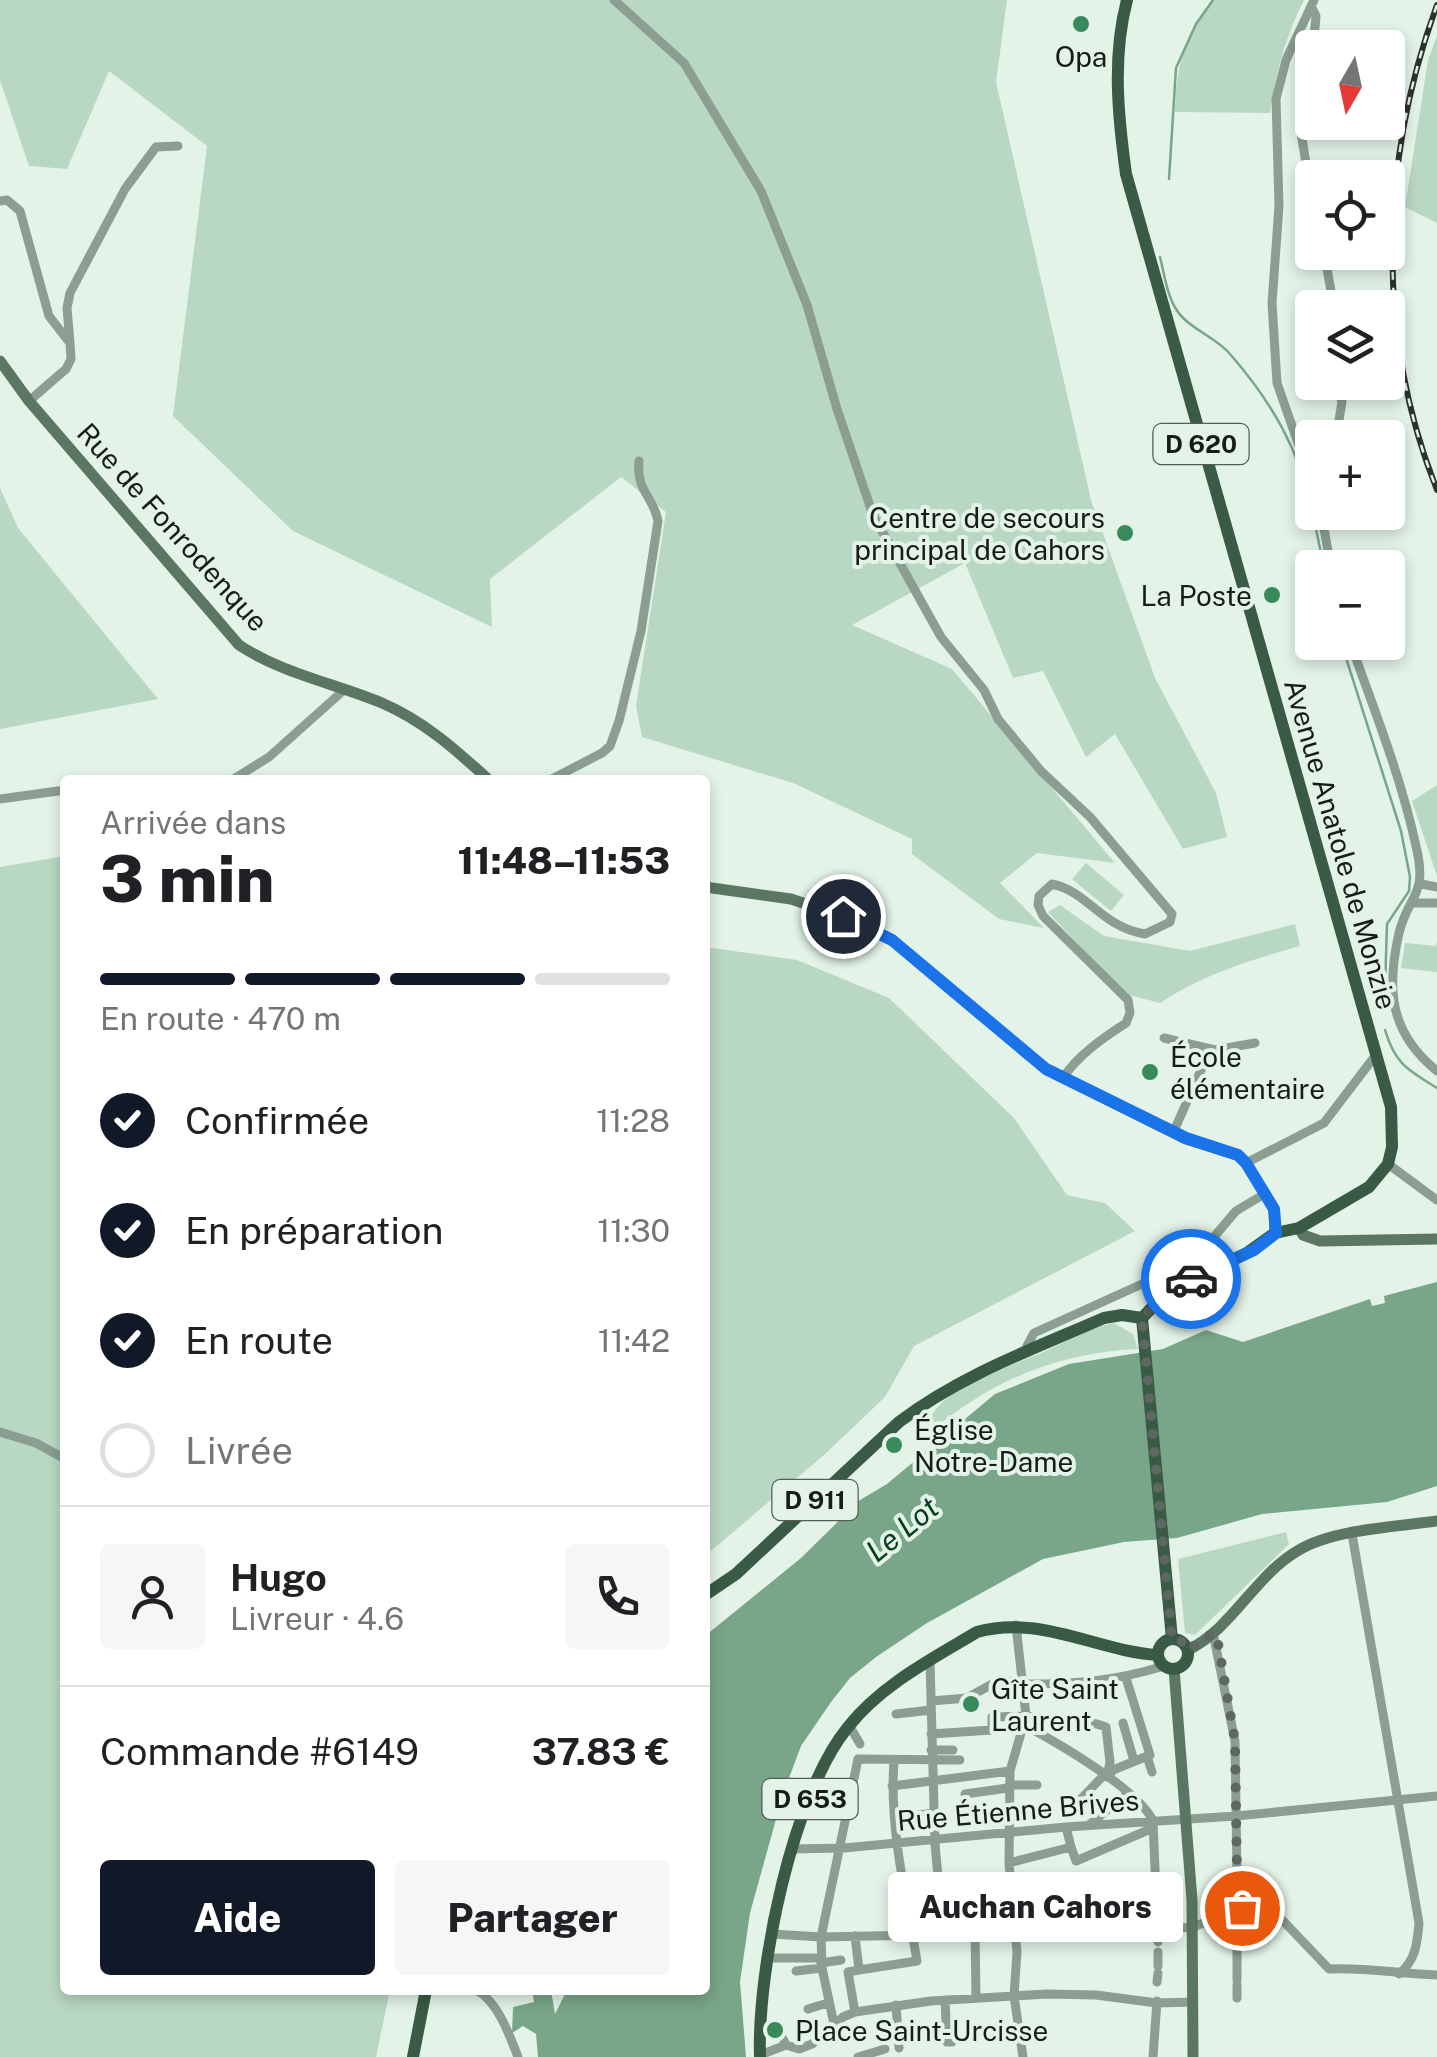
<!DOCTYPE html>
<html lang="fr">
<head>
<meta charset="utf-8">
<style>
	:root { --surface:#fff; --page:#f6f6f6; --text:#202124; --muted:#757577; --line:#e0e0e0; --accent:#111827 }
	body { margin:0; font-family:"Public Sans",sans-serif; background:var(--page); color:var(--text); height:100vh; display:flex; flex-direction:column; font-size:38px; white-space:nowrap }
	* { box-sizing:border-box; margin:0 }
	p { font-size:32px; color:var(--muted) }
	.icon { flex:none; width:55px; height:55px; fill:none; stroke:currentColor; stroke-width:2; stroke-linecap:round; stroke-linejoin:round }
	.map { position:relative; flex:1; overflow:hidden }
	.sheet { position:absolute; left:60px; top:775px; width:650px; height:1220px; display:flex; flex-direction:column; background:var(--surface); border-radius:10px; box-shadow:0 5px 15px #0003 }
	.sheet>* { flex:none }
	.needle { width:65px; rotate:189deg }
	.buttons { position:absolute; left:1295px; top:30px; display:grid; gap:20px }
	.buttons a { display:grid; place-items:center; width:110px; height:110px; border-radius:10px; background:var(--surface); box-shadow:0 5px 15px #0003; font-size:50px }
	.pin { position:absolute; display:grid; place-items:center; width:85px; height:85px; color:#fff; margin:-42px; border:5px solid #fff; border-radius:50%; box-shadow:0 2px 10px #0007 }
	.courier { position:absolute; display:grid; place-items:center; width:100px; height:100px; margin:-50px; border:8px solid #1a73e8; border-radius:50%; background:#fff; color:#222; box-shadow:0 2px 12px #0007 }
	.bubble { position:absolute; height:70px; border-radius:10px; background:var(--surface); box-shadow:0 5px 15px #0003; font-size:32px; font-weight:800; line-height:70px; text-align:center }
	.headline em { font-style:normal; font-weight:800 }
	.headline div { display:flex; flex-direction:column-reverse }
	.headline { display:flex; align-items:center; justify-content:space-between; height:170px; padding:0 40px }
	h1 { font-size:65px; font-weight:800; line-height:75px }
	.bar { display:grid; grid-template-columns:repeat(4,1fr); gap:15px 10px; align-content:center; height:120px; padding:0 40px }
	.bar i { height:12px; border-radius:8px; background:var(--line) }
	.bar .active { background:var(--accent) }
	.bar p { grid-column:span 4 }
	.line { display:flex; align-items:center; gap:25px; padding:0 40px; border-top:2px solid var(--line) }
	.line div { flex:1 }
	.round { display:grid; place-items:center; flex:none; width:105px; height:105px; border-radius:10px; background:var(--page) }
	ol { padding:0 40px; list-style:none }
	li { display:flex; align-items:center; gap:30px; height:110px }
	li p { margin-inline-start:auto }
	li .icon { padding:10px; border-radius:50%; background:var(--accent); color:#fff; stroke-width:4 }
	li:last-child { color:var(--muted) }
	li i { width:55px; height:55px; border:5px solid var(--line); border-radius:50% }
	.button { display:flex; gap:20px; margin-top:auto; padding:20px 40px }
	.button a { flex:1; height:115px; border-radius:10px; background:var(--accent); color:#fff; font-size:40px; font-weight:800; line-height:115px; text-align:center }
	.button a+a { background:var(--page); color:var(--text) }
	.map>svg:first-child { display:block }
	.green { fill:#b9d8c3 }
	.water { fill:#79a588 }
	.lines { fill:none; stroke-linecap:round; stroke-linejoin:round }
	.stream { stroke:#79a588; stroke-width:2.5 }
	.street { stroke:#8b9e91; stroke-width:9 }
	.secondary { stroke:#5b7764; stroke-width:11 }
	.primary { stroke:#395b45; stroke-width:12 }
	.rail-casing { stroke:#2c322d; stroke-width:6 }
	.rail { stroke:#e3f3e8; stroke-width:2.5; stroke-dasharray:8; stroke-linecap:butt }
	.done { stroke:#5e6761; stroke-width:10; stroke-dasharray:0 18 }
	.route { stroke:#1a73e8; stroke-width:12 }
	.poi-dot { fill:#398a5b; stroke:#e3f3e8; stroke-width:4 }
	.labels { text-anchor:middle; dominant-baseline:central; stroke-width:8; stroke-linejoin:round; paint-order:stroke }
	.shield { fill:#e3f3e8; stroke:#545c56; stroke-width:2.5 }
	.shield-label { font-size:25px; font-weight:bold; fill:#171c18 }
	.poi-label { font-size:28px; fill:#171c18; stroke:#e3f3e8; text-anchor:start }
	.street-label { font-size:28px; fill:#171c18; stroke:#e3f3e8 }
	.water-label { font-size:30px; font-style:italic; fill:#053e21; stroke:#e3f3e8 }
</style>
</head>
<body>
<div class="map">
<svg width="1437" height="2057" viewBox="0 0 1437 2057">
	<rect width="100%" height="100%" fill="#e3f3e8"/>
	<path class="green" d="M0,0h1007l-11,82 95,418 64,178 61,115 11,44 -44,12 -68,-115 -29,23 -43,-86 -30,7 -48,-115 -113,62 100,44 163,194 -78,-10 -37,30 44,45 -45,-9 -87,-65v-15l-119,-56 -151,-46 -6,-31 30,-194 -45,-35 -131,102 2,48 -199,-96 -120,-115 34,-270 -98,-75 -42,98 -38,-3 -29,-86z
		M1213,0h91c-19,37 -28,72 -34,113l-95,-1c2,-52 8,-69 38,-112z
		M1437,35v188l-32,-16 23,-147z
		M0,488l18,40 140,171 -158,30z
		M1437,785v91l-25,-75z
		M65,856v1134h325l-14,67h-376v-1190z
		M1086,863l38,32 -13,16 -39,-32z
		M1060,905l44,31 86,15 105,-27 5,22c-49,14 -97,28 -140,57l-35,-9 -77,-82z
		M1437,942v30l-36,-4 4,-25 31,3z
		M705,947l92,13 92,38 125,120 53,77 38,8 30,28 -221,115 -29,51 -61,58 -119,101z
		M1114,1323l19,11 5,15c-78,3 -148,32 -206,82l-3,-2c-1,-38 83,-63 112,-76 23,-10 48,-25 73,-30z
		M1286,1532l3,12 -94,91 -10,-2 -7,-74z"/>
	<path class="water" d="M1437,1282v204l-50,16 -125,12 -85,24 -53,4 -81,17 -116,64 -51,34 -26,21 -19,24 -30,44 -18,48 -33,119 -10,69 6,75h-208l-2,-23 -13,-8 -11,7 1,-26 21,-5 -2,-12h19l4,24 12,-24h138v-354l96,-78 59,-58 27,-16 108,-90 74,-30 94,-15 43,-19 37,12 127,-43 2,7 13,-3 -1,-7z"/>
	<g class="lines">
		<path class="stream" d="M1169,179l7,-111 20,-44 17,-24
			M1160,257c4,16 7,38 16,52 11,19 40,28 54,45 41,47 70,96 82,158
			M1313,514l11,54
			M1341,642l60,189 9,46 -1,14 -22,33 -2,64
			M1385,1030c10,34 23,40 52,58"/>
		<path class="street" d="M614,0l70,63 77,128 46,114 30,104 36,106 68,122 43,53 14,29 43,52 49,46 82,97 -2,8 -25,12c-44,-7 -56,-42 -93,-50l-13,12 -1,9 5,11 85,84 2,13 -4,10c-23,15 -48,32 -63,55
			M1311,6l5,10 -3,32
			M1312,48l-11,85 11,66
			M0,201l7,-1 13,11 29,105 21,27 1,16 -5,10 -37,32
			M1324,252l10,56
			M70,343l-3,-35 3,-15 55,-104 31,-42 22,-1
			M1335,382l7,20 -6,36
			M1312,483l-35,-100 -5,-80 7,-97 -3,-107 10,-39 28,-60
			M1321,512l10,56
			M1350,642c24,67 51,135 66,204 12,51 -7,47 -17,87 -13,57 -9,100 38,138
			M232,780l37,-23 75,-67
			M550,780l52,-27 8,-7 9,-25 22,-90 17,-110c-5,-26 -22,-29 -19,-60
			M0,799l65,-9
			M1421,884l16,3
			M1413,903h24
			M1164,1038l51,12
			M1173,1133l28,-63 14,-20 40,-7
			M1246,1163l78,-40 51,-67
			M1388,1164l49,36
			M1161,1275l35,-17 40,-47 30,-18
			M1028,1351l-1,-5 7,-13 119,-54
			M0,1432l36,11 29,16
			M1352,1534l67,389c-2,21 -3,37 -20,51
			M1016,1625l10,91 -16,55 -1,92 8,89 -3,44 9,61
			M1213,1633l22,108 2,134 4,33
			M930,1661l5,183 8,89
			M1024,1684c52,0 91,-3 140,-18
			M931,1701l36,-3 27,-15 30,-3
			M896,1714l35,-4
			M1123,1723l11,38
			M849,1725l11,19
			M1026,1726c32,17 113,64 127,95l5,121
			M931,1734l61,-4v-13l34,-1 71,8 9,3 4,35 -3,15
			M931,1750h22
			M1147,1756l5,16
			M1109,1776l4,-6 37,-15 -24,-77
			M1009,1785h28
			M892,1786l118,-15
			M965,1794l43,-6
			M1080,1800l24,-25
			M895,1819l38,-6
			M1090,1824l37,-30
			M1071,1847l5,14 77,-33
			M793,1849l51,-1 222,-21 170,-11 201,-20
			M1009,1863l62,-16 -5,-20
			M908,1913l104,-4
			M975,1932l1,66
			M772,1934l49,3 336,-7 36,-3 48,-19 27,-3 61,64c37,-2 71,5 108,6
			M855,1936l4,34 -11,2 7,40
			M768,1958h52
			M821,1963l20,-3
			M1158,1966v-14
			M859,1970l58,-9c-11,-66 -28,-133 -23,-200
			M796,1971l26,-3
			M1237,1980v-33
			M1157,1982l1,-9
			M476,1990c21,10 34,46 42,67
			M1237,1998v-13
			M945,2000l2,42h5
			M896,2005l3,43
			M808,2009l20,-6
			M834,2024l-12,-56 -1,-31 37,-178 102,1
			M761,2027l19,6 6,12
			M760,2055l26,-10 13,4 13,-5 31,-27 12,-5 76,-11 116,-7 49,1 61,8 36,-1
			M858,2057l27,-8
			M1153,2057l4,-56"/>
		<path class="secondary" d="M0,361l29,40 210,244c44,29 95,38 143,58 42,18 74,47 107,77
			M705,887l86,12 70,24 31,17 154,129 140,70 51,16 9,8 28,46 1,24
			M1299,1228l4,7 17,6 117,-2
			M1188,1650c45,-22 67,-75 111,-100 35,-21 98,-23 138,-29
			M1174,1669l18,231 1,157"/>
		<path class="primary" d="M1127,0c-15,57 -9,116 -1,174l265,933 1,40 -4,17 -19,23 -70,41 -24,5 -28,20 -78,37 -27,28
			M1142,1318l30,321
			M705,1595l31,-21 163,-152c62,-47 134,-73 205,-104l18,-3 20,3
			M1158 1654a15 15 0 1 1 30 0a15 15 0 1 1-30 0Z
			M413,2057l13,-67
			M760,2057c-3,-87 32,-262 88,-330 33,-42 84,-68 129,-95 63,-18 119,19 181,23"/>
		<g class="rail-casing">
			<path id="rail" d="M1437,5c-57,155 -62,330 0,485"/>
		</g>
		<use href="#rail" class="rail"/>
	</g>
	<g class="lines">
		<path class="done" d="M1191,1279l-22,11 -27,28 30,321 9,2 7,9 25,-17 5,10 17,98 2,134 5,33"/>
		<path class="route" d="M843,916l49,24 154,129 140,69 52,17 8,8 28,46 2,24 -22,17 -63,29"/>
	</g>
	<g class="poi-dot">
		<circle cx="1081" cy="24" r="10"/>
		<circle cx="1125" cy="533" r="10"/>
		<circle cx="1272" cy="595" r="10"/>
		<circle cx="1150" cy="1072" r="10"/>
		<circle cx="894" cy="1445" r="10"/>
		<circle cx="971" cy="1704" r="10"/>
		<circle cx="775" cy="2030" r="10"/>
	</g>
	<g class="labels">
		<g class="shield">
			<rect x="1153.5" y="424" width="95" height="40" rx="8"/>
			<rect x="772.5" y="1480" width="85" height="40" rx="8"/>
			<rect x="762.5" y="1779" width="95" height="40" rx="8"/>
		</g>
		<g class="shield-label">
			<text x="1201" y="444">D 620</text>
			<text x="815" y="1500">D 911</text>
			<text x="810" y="1799">D 653</text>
		</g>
		<g class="poi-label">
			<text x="1081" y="56" text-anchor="middle">Opa</text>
			<text x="1105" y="517" text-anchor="end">Centre de secours<tspan x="1105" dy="32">principal de Cahors</tspan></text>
			<text x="1252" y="595" text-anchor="end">La Poste</text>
			<text x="1170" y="1056">École<tspan x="1170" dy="32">élémentaire</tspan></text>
			<text x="914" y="1429">Église<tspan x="914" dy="32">Notre-Dame</tspan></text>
			<text x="991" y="1688">Gîte Saint<tspan x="991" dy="32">Laurent</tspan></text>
			<text x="795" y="2030">Place Saint-Urcisse</text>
		</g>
		<g class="street-label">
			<text transform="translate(173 527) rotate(48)">Rue de Fonrodenque</text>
			<text transform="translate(1341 844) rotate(74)">Avenue Anatole de Monzie</text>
			<text transform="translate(1018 1810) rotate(-5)">Rue Étienne Brives</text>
		</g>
		<g class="water-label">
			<text transform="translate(902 1529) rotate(-39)">Le Lot</text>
		</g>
	</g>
</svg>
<div class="buttons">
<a><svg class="needle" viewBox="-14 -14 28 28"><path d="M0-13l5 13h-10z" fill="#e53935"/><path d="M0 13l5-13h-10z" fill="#757577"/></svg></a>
<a><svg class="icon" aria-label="locate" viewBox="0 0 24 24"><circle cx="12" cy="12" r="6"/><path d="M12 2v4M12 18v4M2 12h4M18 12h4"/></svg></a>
<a><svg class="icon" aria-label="layers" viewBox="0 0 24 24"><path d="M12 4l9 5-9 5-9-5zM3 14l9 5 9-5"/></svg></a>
<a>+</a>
<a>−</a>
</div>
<div class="pin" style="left:1242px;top:1908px;background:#ea580c"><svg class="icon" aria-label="bag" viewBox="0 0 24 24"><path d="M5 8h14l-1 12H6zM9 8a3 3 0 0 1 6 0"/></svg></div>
<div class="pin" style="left:843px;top:916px;background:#1f2937"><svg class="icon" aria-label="home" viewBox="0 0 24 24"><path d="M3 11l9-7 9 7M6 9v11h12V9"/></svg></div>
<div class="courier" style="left:1191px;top:1279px"><svg class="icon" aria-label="car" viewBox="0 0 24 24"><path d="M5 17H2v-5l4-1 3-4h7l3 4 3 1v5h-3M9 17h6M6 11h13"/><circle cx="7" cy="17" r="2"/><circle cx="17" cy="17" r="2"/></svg></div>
<div class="bubble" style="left:888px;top:1872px;width:295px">Auchan Cahors</div>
<section class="sheet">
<div class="headline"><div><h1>3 min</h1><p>Arrivée dans</p></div><em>11:48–11:53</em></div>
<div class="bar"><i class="active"></i><i class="active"></i><i class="active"></i><i></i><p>En route · 470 m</p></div>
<ol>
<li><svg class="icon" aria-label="check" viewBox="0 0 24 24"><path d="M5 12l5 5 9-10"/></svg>Confirmée<p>11:28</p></li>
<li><svg class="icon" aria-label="check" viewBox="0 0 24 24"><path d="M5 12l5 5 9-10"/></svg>En préparation<p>11:30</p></li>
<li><svg class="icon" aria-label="check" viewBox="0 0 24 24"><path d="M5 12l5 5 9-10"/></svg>En route<p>11:42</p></li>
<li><i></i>Livrée</li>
</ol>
<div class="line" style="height:180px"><a class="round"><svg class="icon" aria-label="person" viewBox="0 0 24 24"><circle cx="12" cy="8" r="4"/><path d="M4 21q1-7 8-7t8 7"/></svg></a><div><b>Hugo</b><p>Livreur · 4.6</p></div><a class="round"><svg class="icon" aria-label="phone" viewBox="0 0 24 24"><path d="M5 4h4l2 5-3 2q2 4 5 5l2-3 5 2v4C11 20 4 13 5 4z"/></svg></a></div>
<div class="line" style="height:130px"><div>Commande #6149</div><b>37.83 €</b></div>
<div class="button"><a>Aide</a><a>Partager</a></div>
</section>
</div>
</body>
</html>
